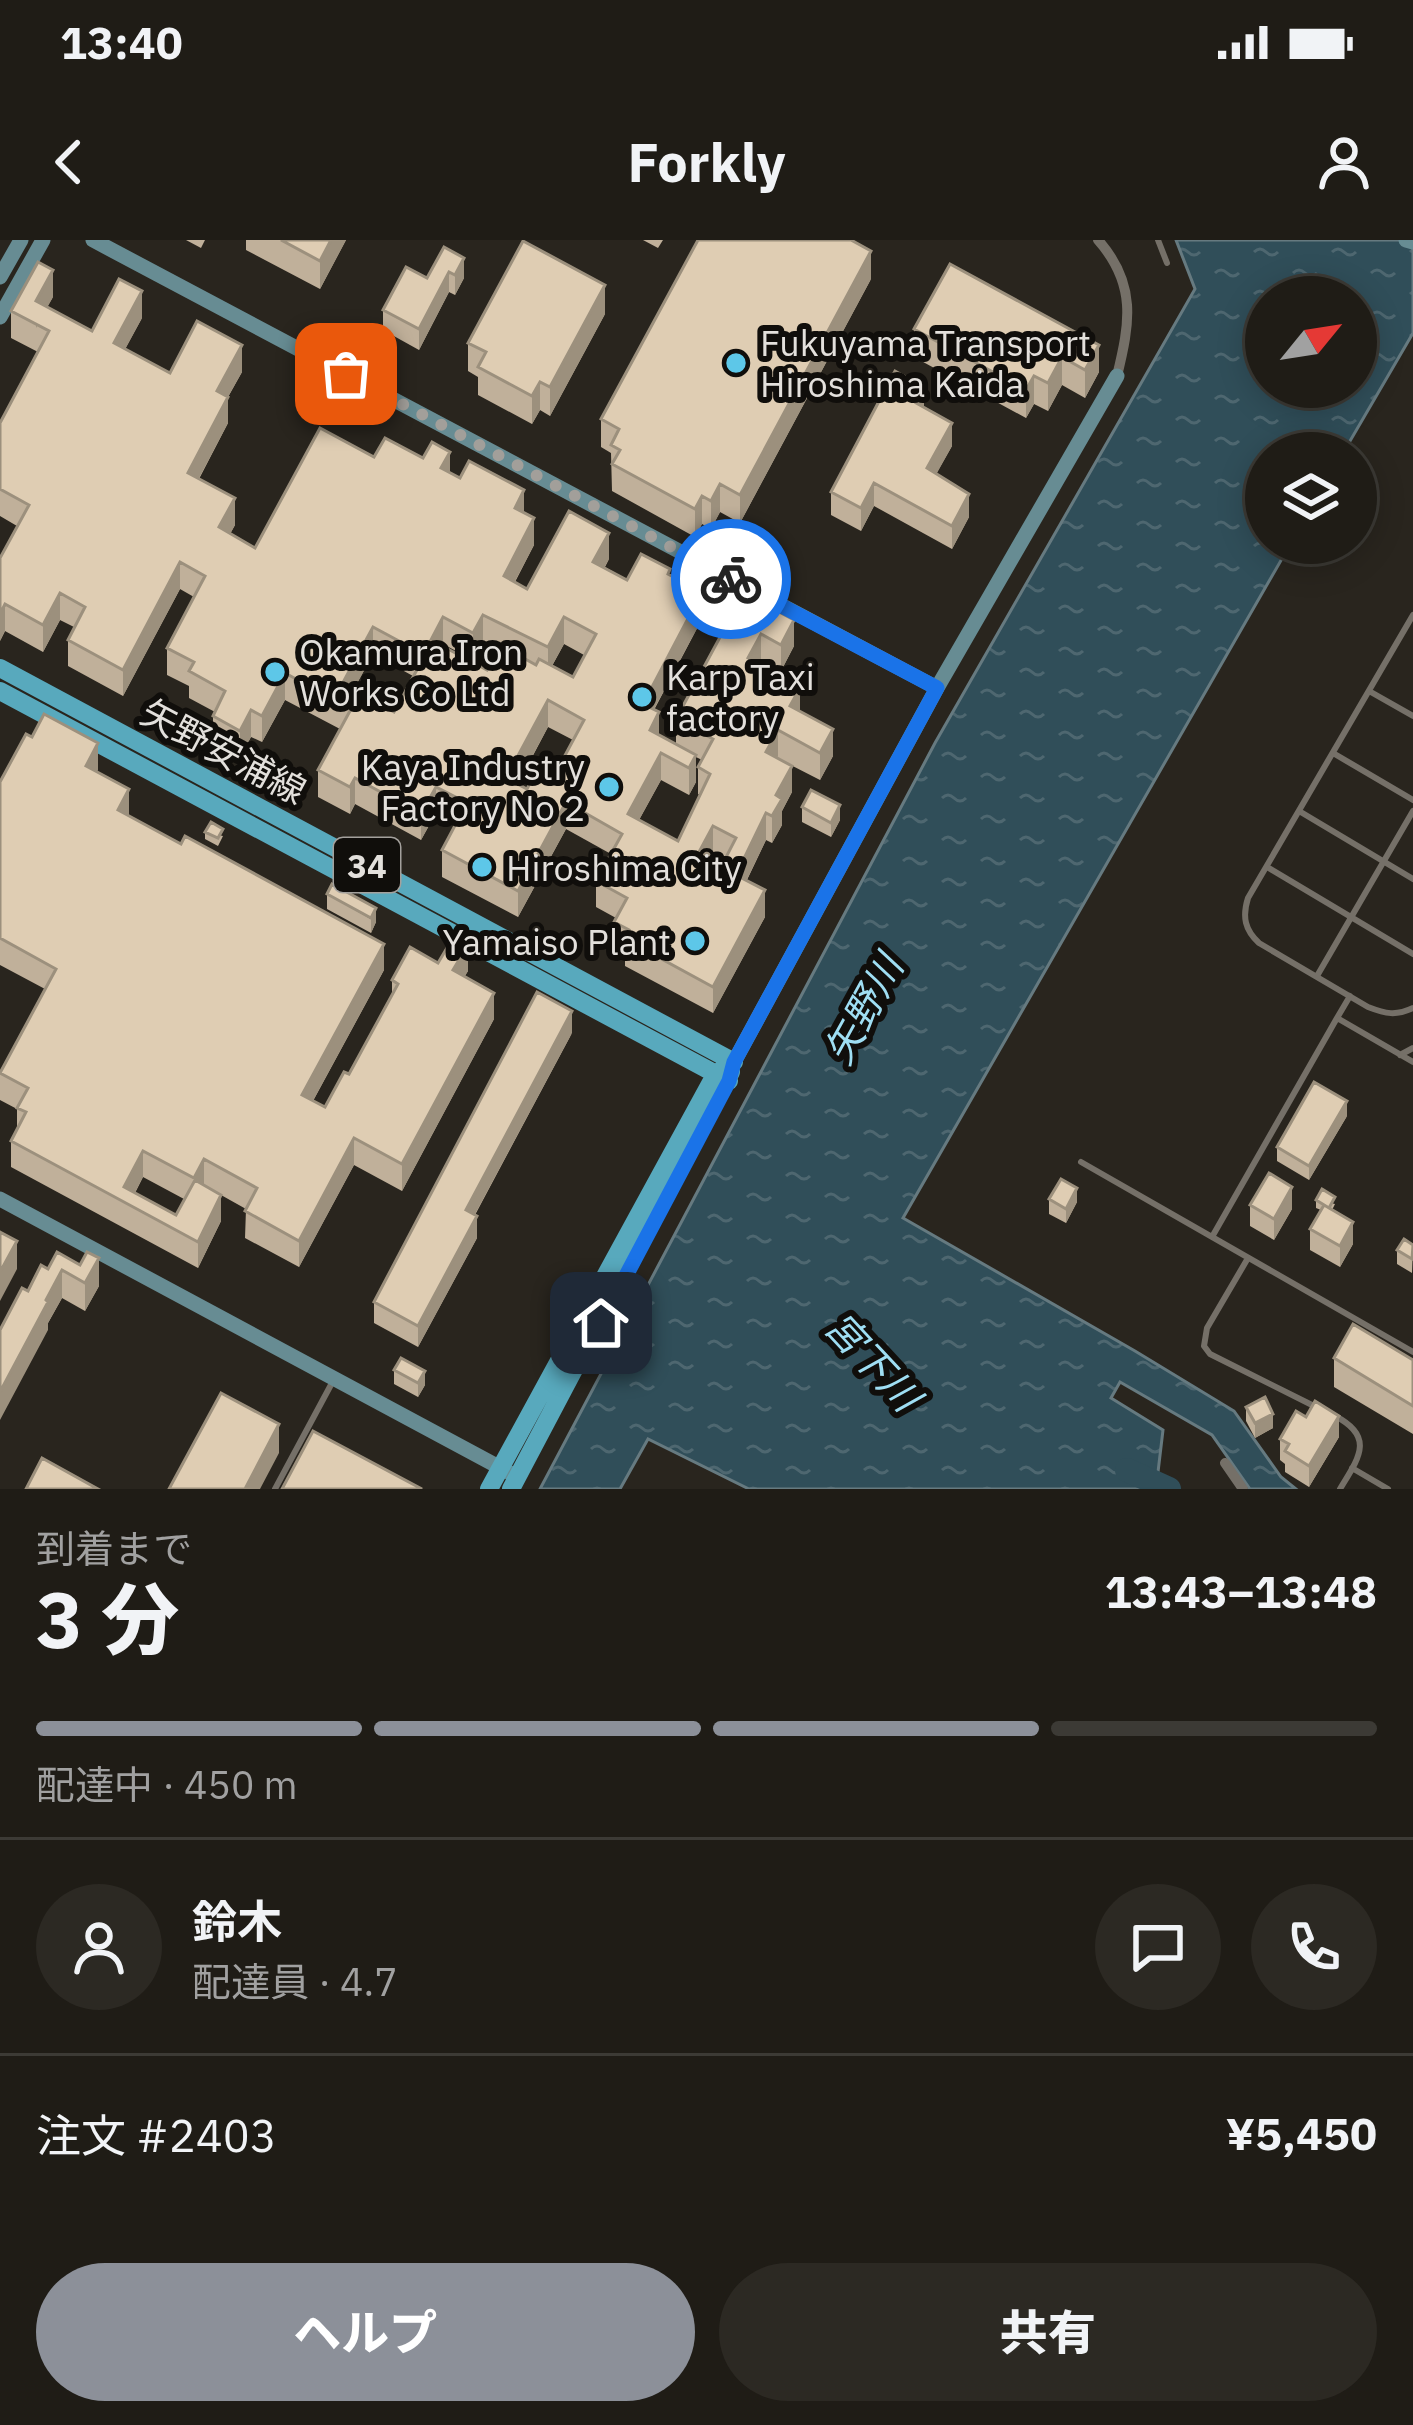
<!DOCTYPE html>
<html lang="ja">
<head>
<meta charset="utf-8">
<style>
	:root { --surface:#1f1c16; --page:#2c2923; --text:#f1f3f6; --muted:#a1a1a1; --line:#3c3a35; --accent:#8c9099 }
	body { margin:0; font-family:"IBM Plex Sans","Noto Sans JP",sans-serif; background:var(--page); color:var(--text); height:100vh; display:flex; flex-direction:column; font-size:45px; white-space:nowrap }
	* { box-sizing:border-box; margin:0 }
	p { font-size:39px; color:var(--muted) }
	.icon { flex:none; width:66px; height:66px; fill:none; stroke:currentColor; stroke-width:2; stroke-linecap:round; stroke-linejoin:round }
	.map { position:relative; height:1249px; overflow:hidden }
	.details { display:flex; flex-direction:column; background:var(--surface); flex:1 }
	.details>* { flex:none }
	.needle { width:78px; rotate:60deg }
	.fabs { position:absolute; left:1245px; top:36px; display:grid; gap:24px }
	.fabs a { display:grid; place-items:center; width:132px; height:132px; border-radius:50%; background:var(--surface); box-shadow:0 6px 30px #0003,0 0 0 3px var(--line); font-size:60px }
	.pin { position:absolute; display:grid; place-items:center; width:102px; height:102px; color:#fff; margin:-51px; border-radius:24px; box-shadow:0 6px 18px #0006 }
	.courier { position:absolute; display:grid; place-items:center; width:120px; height:120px; margin:-60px; border:9px solid #1a73e8; border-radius:50%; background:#fff; color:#222; box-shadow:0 3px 15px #0007 }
	.head em { font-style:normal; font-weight:800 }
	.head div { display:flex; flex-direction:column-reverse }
	.head { display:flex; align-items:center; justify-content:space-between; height:204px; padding:0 36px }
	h1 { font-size:78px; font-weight:800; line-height:90px }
	.bar { display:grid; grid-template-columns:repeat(4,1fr); gap:18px 12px; align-content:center; height:144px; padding:0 36px }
	.bar i { height:15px; border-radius:9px; background:var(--line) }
	.bar .selected { background:var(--accent) }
	.bar p { grid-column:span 4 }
	.line { display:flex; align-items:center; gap:30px; padding:0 36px; border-top:3px solid var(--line) }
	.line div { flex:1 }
	.round { display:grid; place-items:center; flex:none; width:126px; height:126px; border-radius:63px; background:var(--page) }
	.action { display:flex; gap:24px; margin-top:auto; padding:24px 36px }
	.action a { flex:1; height:138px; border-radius:72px; background:var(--accent); color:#fff; font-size:48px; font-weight:800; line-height:138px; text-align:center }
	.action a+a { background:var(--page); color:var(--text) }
	.status { display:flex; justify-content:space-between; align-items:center; height:84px; padding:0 60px; background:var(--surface); direction:ltr }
	.status svg { height:33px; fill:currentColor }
	header { display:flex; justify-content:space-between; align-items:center; height:156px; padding:0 36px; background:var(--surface); font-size:54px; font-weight:800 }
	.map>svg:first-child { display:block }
	.water { fill:url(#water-ripples); stroke:#667a80; stroke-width:3; fill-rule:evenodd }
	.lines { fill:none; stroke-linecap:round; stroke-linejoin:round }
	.river { stroke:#304e59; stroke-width:24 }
	.lane { stroke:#757068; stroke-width:6 }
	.street { stroke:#757068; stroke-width:10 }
	.secondary { stroke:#678c93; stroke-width:15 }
	.primary { stroke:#58a9bd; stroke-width:18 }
	.wall { fill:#c0b09a; fill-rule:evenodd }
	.shaded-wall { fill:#9c907d }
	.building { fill:#dfcdb3; stroke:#9c907d; stroke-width:3; fill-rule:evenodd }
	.done { stroke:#a29f9a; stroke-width:12; stroke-dasharray:0 21.6 }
	.route { stroke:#1a73e8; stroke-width:15 }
	.poi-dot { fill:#5dc7e8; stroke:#100e0b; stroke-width:4.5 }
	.labels { text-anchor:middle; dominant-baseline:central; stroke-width:12; stroke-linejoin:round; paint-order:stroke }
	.shield { fill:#100e0b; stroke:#a4a19d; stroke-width:3 }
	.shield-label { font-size:33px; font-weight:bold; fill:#e3e0dc }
	.poi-label { font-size:36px; fill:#e3e0dc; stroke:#100e0b; text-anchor:start }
	.street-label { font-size:36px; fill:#e3e0dc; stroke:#100e0b }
	.water-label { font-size:39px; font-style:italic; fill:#9fdef3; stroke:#100e0b }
</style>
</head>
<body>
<div class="status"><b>13:40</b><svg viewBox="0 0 49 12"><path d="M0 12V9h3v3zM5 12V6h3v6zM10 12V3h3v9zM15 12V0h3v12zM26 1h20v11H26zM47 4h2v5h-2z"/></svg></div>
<header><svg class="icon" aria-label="back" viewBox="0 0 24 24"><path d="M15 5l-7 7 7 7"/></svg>Forkly<svg class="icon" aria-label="person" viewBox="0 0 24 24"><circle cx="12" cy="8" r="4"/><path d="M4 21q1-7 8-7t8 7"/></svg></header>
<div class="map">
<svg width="1413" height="1249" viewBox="0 0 1413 1249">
	<defs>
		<pattern id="water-ripples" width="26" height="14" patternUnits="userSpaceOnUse" patternTransform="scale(3)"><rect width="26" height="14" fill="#304e59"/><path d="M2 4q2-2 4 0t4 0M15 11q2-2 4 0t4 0" fill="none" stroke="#4e6770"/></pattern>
	</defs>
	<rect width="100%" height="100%" fill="#29251e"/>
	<path class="water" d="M1176,0h237v93l-70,120h-77v90h25l-388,675 232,133 99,60 47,66 15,12h-46l-38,-54 -92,-53 -9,16 52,32 -7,59h-407l-101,-50 -28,50h-80l395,-746 260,-454zM1266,57h90v90h-90z"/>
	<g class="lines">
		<path class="river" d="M1127,1230l42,19"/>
		<path class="lane" d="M1158,0l9,23
			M1413,375l-165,283c-6,19 -3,32 11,45l109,64c18,7 28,9 45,1
			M1369,451l44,25
			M1333,513l80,47
			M1299,571l114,68
			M1267,627l146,87
			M1317,736l96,-165
			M1337,778l13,-22
			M1400,815l13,-7
			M1081,922l332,190
			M1212,997l125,-219 76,44
			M1248,1018l-41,70 -3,18 6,8 108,54
			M1335,1176c41,21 23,43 5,73
			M1352,1228l36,21
			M275,1249l58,-108"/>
		<path class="street" d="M1098,0c39,44 32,83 19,136
			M1225,1223l18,26"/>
		<path class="secondary" d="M93,0l844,448
			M1406,0l7,2
			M0,37l21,-37
			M0,77l43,-77
			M734,822l203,-374 180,-312
			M0,959l510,274"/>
		<path class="primary" d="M0,428l734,394
			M0,451l729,390
			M489,1249l227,-416 9,-5
			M511,1249l220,-417"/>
	</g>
	<path class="wall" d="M186,0h19l-4,8z
		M246,0h100l-26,49 -74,-39z
		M643,0h20l-5,8z
		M444,7l20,31 -9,17 -6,-3 -30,58 -36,-20v-20l44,-32z
		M871,39l-131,244 -20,-11 -9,17 -9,-5 -7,13 -83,-46 -1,-38 -10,-6v-28z
		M53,57l-6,10 45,24 50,-13 -17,31 45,24 72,-1 -14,25v26l-29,56 36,46 -5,9 25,14 119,-91 76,16 74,40 10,32 -19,37 12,7 82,-30 -4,8 22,13 43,-5 32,44 -48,91 5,25 17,10v-26l60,-88 17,-33 41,48 -13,25 -20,-10 -2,4 41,47 33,44 -13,24 -43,-22 15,34 -10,19v14l-10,18 -6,-3 -19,40 18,37 -52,96 -88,-47v-12l-11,-5v-27l2,-4 -20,-11v-26l15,-27 -45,-25 -48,88 -76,-40v-27l14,-26 -20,-11 -15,27 -66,-36 -5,10 -32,-17v-27l22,-41 -55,-29 -23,42 -11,-5 -11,20 -27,-14v-27l2,-4 -26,-14v-12l-22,-11v-27l27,-51 -14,-8 -57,107 -55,-30v-26l6,-13 -14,-7 -17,32 -38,-21 -5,10 17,-115 -17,-10v-93l38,-71 -27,-14v-27zM483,402l15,7 -11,21 -45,-24 1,-2 30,16zM564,404l20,11 -11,22 -21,-11zM373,414l40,22 -19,36 -31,-9 -13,-7zM548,487l25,13 -18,34 -28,15 -9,-5zM696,517l6,3 -4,7v27l2,1 -22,46 -39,-21 22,-40 28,15 7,-13zM713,612l12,7 -4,8 -12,-7z
		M605,74l-55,102 -10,-6 -8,14 -54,-29v-18l-10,-6v-28z
		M914,89l185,16v27l-14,26 -23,-13 -14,26 -14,-7 -8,14 -112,-61z
		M336,153l23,10 -5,12 -18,-8z
		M924,168l28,38 -16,28 33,43 -17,32 -78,-43 -13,25 -30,-16v-23z
		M98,529l-1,3 32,44 255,154 -71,131 12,6 24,-33 43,-78v-16l46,-17 30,8 -4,6 30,42 -92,172 -48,-26 -55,102 -54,-29 1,-29 -25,-14v26l-23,47 -187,-101v-26l6,-12v-20l-17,-9v-27l45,-84 -45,-24v-183zM143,937l41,22 -8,16 -41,-22z
		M802,567l38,13 -9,17 -29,-15z
		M205,592l18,4 -5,10 -13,-7z
		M327,654l49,28 -5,11 -44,-24z
		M572,793l-97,182 2,23 -59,109 -44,-24v-21z
		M1347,876l-38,64 -32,-19v-14z
		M1049,959l28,3 -11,21 -17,-9z
		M1316,960l19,4 -3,6 21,34 -13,23 -30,-17v-21l11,-19 -5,-2z
		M1250,965l42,4 -18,31 -24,-14z
		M1413,1005l-1,28 -15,-9v-14z
		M57,1012l42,34 -14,25 -23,-13 -14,25v7l-20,-39 20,-22z
		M1334,1118l79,2v74l-79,-47z
		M394,1130l31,15 -7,12 -24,-13z
		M1246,1167l27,21 -18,10 -9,-17z
		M1306,1177l33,20 -30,50 -24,-15v-8l-5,-4v-21z"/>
	<path class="shaded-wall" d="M331,0h15l-26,49v-28z
		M871,11v28l-131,244v-28z
		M464,18v20l-9,17v-20z
		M53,30v27l-17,31v-27z
		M449,32v20l-30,58v-21z
		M605,45v29l-55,102v-29z
		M142,51v27l-28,52v-27z
		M242,105v27l-14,25v26l-40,76v-26l29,-82z
		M1099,105v27l-14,26v-28z
		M1062,117v28l-14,26v-28z
		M1034,136v28l-8,14v-28z
		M540,142v28l-8,14v-28z
		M924,147v24l-8,-8z
		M359,149v14l-5,12v-14z
		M952,183v23l-25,45v-23z
		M450,212v26l-9,-10z
		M874,243v23l-13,25v-23z
		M720,244v28l-9,17v-28z
		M524,250v27l-9,-9z
		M969,254v23l-17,32v-23z
		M702,256v28l-7,13v-28z
		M235,258v27l-16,29v-27z
		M534,278v27l-30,57v-26z
		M609,293v26l-16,29v-26z
		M180,322v27l-57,107v-26z
		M702,352v27l-59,111v-26z
		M60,353v27l-17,32v-27z
		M5,364v27l-5,10v-27z
		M483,375v27l-10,18v-27z
		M443,377v27l-12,23v-27z
		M564,377v27l-16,29v-26z
		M794,380v26l-13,25v-26z
		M373,387v27l-28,52 -6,-16z
		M761,394v27l-13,24v-27z
		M285,433v27l-23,42v-26z
		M800,448v27l-10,-9z
		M548,460v27l-42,78v-27z
		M251,470v27l-11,20v-26z
		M659,472v27l-9,-9z
		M833,489v27l-13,24v-27z
		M778,490v26l-12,23v-27z
		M98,503v26l-12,24v-27z
		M661,513v27l-33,60v-26z
		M696,515v27l-7,13v-27z
		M792,526v26l-10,19v14l-10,18v-27l4,-21z
		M355,538v26l-5,10v-27z
		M436,547v26l-15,27v-26z
		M129,549v27l-11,-6z
		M566,562v27l-48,88v-26z
		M840,565v15l-9,17v-14z
		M766,573v27l-30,62v-27z
		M713,586v26l-15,29v-27z
		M765,650v27l-52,96v-26z
		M376,668v14l-5,11v-15z
		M384,704v26l-82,151v-26z
		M468,705v26l-15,26v-27z
		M494,753v26l-92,172v-27z
		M572,771v22l-106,198v-21z
		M1347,861v15l-38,64v-14z
		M354,898v27l-55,102v-26z
		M143,911v26l-14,27 -5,-17z
		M204,919v27l-10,19v-27z
		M1292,947v22l-18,31v-21z
		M1077,948v14l-11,21v-14z
		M221,955v26l-23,47v-26z
		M477,976v22l-59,109v-21z
		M1353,982v22l-13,23v-21z
		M17,1001v28l-17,32v-29z
		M99,1018v28l-14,25v-28z
		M62,1030v28l-14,25v7l-48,90v-28z
		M425,1131v14l-7,12v-14z
		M1273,1174v14l-18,10v-15z
		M1339,1176v21l-30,50v-21z
		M279,1184v29l-19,36h-15z"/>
	<path class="building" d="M281,0h50l-11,21z
		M698,0h153l20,11 -131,244 -20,-11 -9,17 -9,-5 -7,13 -83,-45 8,-14 -9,-5 8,-16 -18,-10z
		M523,1l82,44 -55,102 -10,-5 -8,14 -54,-29 8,-15 -18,-9z
		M444,7l20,11 -9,17 -6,-3 -30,57 -36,-19 23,-43 21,11z
		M38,22l15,8 -17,31 56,30 27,-52 23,12 -28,52 56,30 27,-52 45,24 -25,46 11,6 -40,76 47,25 -16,29 36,21 65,-120 54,29 11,-19 38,20 9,-16 18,10 -9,16 19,10 9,-17 55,29 -9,18 19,10 -30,58 23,13 42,-78 40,22 -16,29 34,18 14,-26 29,15 -2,5 34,18 -59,112 16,8 -9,18 46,25 -7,13 -28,-15 -33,61 50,27 32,-67 -12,-7 15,-28 -37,-20 50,-93 10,5 17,-33 41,22 -13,25 -20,-11 -13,24 52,30 -10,18 43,23 -13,24 -42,-23 -12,22 26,14 -16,29 6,4 -10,17 -6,-3 -30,62 29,15 -52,97 -88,-48 4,-9 -15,-8 13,-24 -31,-17 26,-47 -56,-32 -48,89 -76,-41 25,-47 -31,-16 -15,27 -66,-36 -5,9 -32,-17 33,-61 -66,-36 -23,43 -11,-6 -11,21 -27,-15 12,-25 -36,-20 5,-9 -27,-14 38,-72 -25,-14 -57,108 -55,-30 17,-33 -25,-14 -17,32 -38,-21 -5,10v-56l29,-53 -29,-16v-66l49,-92 -38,-20zM483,375l65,32 16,-30 32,17 -23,43 -34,-18 -3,6 -36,-20 -13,25 -56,-30 12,-23 30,16zM373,387l52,28 -31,57 -27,-15 -4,6 -24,-13zM548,460l36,20 -29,54 -16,-8 -12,23 -21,-11zM713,586l23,12 -15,29 -23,-13z
		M950,24l149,81 -14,25 -23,-13 -14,26 -14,-7 -8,14 -112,-61z
		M895,131l29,16 -8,16 36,20 -25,45 42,26 -17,32 -78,-43 -13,25 -30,-16z
		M342,140l17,9 -5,12 -18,-8z
		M44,474l54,29 -12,23 43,23 -11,21 63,34 4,-8 199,108 -82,151 23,12 19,-35 5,2 49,-90 -6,-4 18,-33 28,16 16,-27 14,9 -15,25 41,23 -92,171 -48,-26 -55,103 -54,-30 12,-23 -53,-29 -10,19 -51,-27 -19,36 52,28 19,-35 26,15 -23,47 -187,-101 15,-29 -9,-4 11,-20 -28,-15 56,-104 -56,-31v-156l26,-48 6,3z
		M811,550l29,15 -9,18 -29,-16z
		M211,582l12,7 -5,9 -13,-6z
		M332,644l44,24 -5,10 -44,-24z
		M537,752l35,19 -106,199 11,6 -59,110 -44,-24z
		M1314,842l33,19 -38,65 -32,-19z
		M1269,933l23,14 -18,32 -24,-14z
		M1061,939l16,9 -11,21 -17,-10z
		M1322,949l13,8 -6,11 -13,-8z
		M1324,965l29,17 -13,24 -30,-17z
		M0,992l17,9 -17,31z
		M1404,999l9,6 -1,14 -15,-9z
		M57,1012l23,13 7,-13 12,6 -14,25 -23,-13 -16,30 2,2 -48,90v-62l22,-42 6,3 13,-26 7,4z
		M1353,1084l60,36v46l-79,-48z
		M401,1118l24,13 -7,12 -24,-13z
		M221,1153l58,31 -34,65h-76z
		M1265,1157l8,17 -18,9 -9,-16z
		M1315,1161l24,15 -30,50 -24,-15 4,-7 -9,-5 16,-28 10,6z
		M313,1191l109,58h-140z
		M42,1218l56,31h-72z"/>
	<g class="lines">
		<path class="done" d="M346,134l385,205"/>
		<path class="route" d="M601,1083l128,-242 5,-19 203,-374 -206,-109"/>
	</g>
	<g class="poi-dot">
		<circle cx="736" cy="123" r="12"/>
		<circle cx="275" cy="432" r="12"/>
		<circle cx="642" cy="457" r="12"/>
		<circle cx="609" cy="547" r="12"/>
		<circle cx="482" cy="627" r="12"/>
		<circle cx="695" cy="701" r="12"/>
	</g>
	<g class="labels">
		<rect class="shield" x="334" y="598" width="66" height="54" rx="9"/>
		<g class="shield-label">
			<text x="367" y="625">34</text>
		</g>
		<g class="poi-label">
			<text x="760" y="102">Fukuyama Transport<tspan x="760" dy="41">Hiroshima Kaida</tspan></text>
			<text x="299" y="411">Okamura Iron<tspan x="299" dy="41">Works Co Ltd</tspan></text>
			<text x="666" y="436">Karp Taxi<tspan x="666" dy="41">factory</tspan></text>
			<text x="585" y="526" text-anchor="end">Kaya Industry<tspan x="585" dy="41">Factory No 2</tspan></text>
			<text x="506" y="627">Hiroshima City</text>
			<text x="671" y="701" text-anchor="end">Yamaiso Plant</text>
		</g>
		<g class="street-label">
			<text transform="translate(224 511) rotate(28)">矢野安浦線</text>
		</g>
		<g class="water-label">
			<text transform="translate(863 769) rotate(-61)">矢野川</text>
			<text transform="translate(873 1121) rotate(47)">宮下川</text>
		</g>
	</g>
</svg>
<div class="fabs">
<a><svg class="needle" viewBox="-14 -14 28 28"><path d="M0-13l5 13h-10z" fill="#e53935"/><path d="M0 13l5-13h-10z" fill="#a1a1a1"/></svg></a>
<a><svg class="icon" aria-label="layers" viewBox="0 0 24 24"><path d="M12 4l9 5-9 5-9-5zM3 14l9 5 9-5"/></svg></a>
</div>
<div class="pin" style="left:346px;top:134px;background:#ea580c"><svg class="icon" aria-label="bag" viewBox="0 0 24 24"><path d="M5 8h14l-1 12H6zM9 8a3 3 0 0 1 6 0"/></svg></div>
<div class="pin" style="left:601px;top:1083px;background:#1f2937"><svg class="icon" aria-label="home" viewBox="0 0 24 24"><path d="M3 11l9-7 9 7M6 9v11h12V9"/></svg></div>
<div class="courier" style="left:731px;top:339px"><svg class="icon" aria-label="bike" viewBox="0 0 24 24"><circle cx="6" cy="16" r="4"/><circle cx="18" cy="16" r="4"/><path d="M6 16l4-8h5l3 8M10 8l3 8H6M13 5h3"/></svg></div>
</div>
<section class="details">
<div class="head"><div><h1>3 分</h1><p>到着まで</p></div><em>13:43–13:48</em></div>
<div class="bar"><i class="selected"></i><i class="selected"></i><i class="selected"></i><i></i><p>配達中 · 450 m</p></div>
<div class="line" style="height:216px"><a class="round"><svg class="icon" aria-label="person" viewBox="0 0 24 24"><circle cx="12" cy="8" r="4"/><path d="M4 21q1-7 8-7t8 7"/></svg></a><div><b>鈴木</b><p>配達員 · 4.7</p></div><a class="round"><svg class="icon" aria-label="chat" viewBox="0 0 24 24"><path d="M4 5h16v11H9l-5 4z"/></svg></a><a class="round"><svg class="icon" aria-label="phone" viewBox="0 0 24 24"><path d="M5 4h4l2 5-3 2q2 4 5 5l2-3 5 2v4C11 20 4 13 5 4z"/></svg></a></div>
<div class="line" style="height:156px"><div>注文 #2403</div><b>¥5,450</b></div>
<div class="action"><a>ヘルプ</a><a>共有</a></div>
</section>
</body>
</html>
